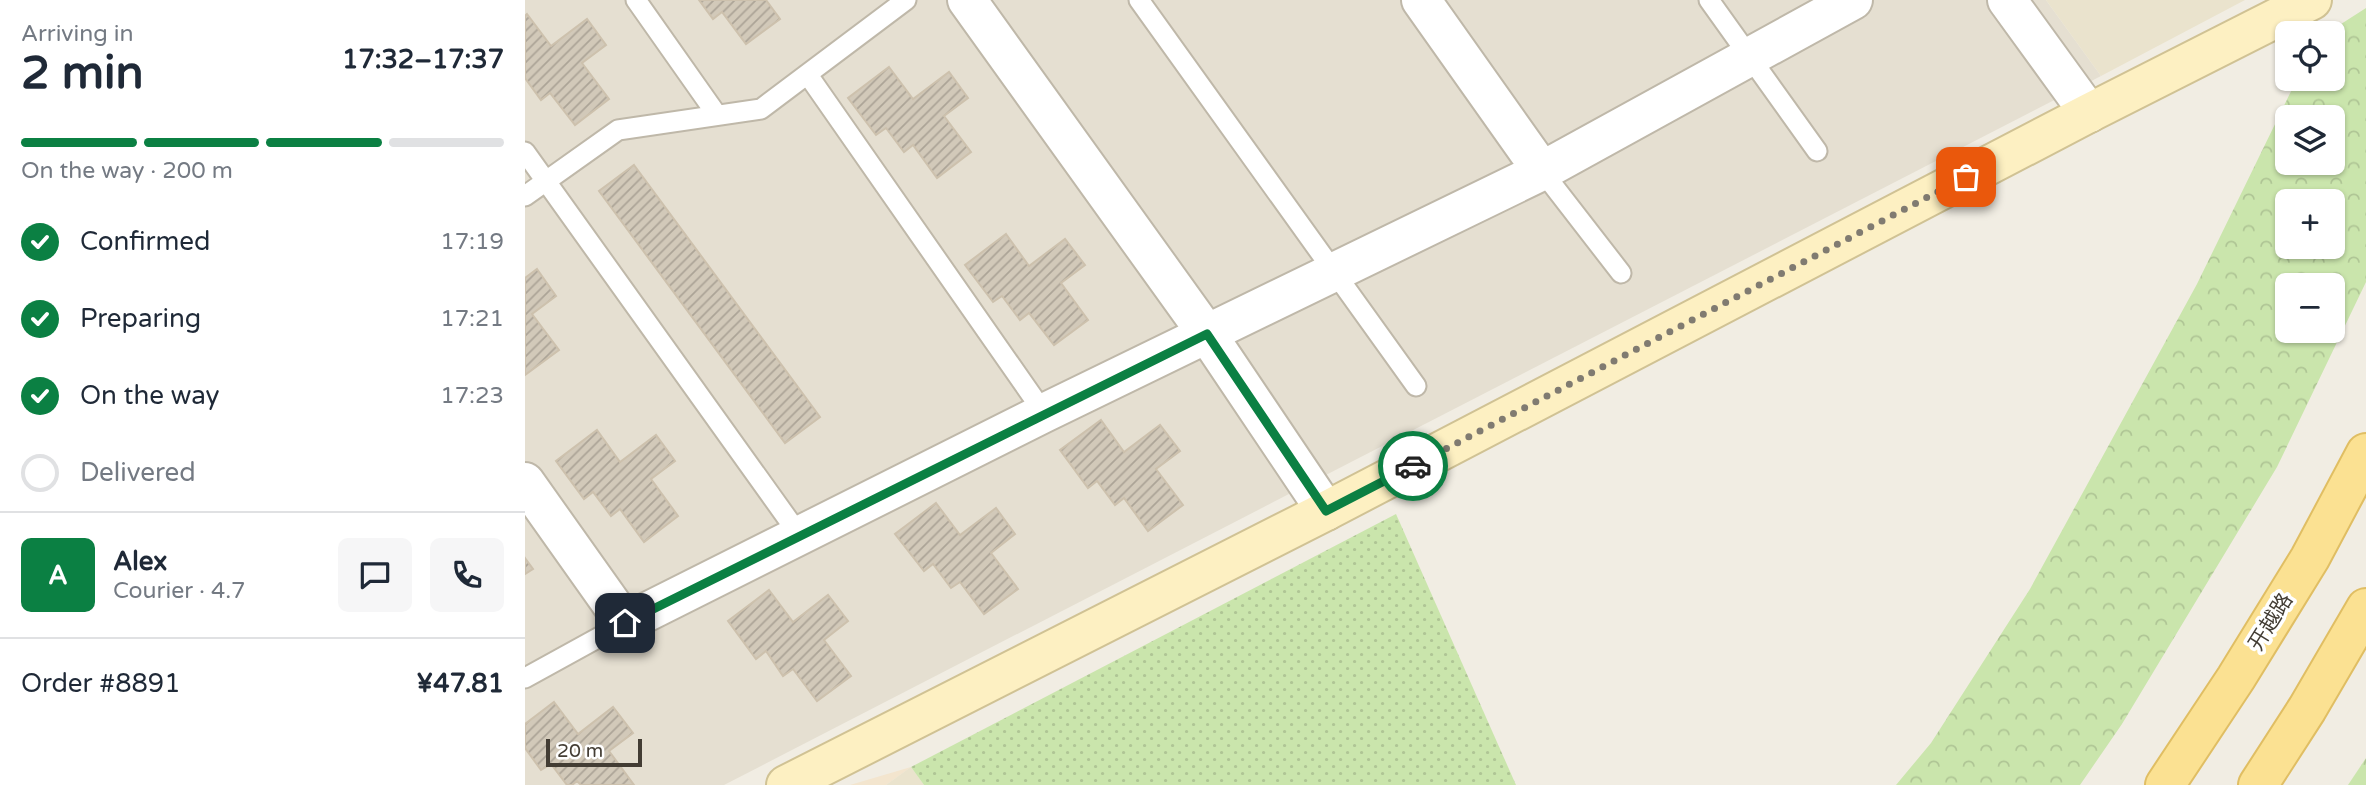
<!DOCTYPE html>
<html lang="en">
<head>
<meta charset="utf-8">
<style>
	:root { --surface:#fff; --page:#f6f6f7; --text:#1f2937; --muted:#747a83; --line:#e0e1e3; --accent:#0b8043 }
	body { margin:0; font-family:"Varela Round","Noto Sans SC",sans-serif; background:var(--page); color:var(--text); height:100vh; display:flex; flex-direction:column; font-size:26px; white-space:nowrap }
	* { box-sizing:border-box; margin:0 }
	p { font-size:23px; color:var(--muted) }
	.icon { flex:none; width:38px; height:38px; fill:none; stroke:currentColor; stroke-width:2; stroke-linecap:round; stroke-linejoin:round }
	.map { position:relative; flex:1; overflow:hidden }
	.panel { display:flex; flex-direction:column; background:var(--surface); width:525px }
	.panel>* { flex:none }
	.tools { position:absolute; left:1750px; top:21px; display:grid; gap:14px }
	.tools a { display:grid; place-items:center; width:70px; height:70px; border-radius:10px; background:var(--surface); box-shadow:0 2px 5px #0004; font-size:35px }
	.scale { position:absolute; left:21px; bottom:18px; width:96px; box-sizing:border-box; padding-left:7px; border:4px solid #433d34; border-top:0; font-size:19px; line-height:24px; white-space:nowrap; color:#433d34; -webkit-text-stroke:5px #fff; paint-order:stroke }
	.pin { position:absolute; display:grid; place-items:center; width:60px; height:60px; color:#fff; margin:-30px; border-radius:14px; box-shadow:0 4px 10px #0006 }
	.courier { position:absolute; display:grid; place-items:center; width:70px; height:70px; margin:-35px; border:5px solid #0b8043; border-radius:50%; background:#fff; color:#222; box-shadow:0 2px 9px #0007 }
	.summary em { font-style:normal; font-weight:700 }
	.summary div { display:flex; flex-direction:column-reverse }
	.summary { display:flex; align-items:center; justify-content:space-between; height:119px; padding:0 21px }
	h1 { font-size:46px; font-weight:700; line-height:52px }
	.bar { display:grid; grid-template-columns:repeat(4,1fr); gap:10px 7px; align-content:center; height:84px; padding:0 21px }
	.bar i { height:9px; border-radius:5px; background:var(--line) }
	.bar .on { background:var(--accent) }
	.bar p { grid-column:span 4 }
	.line { display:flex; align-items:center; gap:18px; padding:0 21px; border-top:2px solid var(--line) }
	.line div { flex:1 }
	.round { display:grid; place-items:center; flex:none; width:74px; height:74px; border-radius:10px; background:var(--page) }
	ol { padding:0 21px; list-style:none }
	li { display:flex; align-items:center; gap:21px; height:77px }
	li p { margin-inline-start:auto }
	li .icon { padding:7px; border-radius:50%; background:var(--accent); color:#fff; stroke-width:4 }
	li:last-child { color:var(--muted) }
	li i { width:38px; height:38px; border:4px solid var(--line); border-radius:50% }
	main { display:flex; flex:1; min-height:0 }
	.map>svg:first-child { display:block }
	.residential { fill:#e5dfd1 }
	.commercial { fill:#f3e5ce }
	.education { fill:#eae3cd }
	.grass { fill:url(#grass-dots) }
	.forest { fill:url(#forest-crowns); fill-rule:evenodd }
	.park { fill:url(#park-tufts) }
	.building { fill:url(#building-hatch); stroke:#cdc1ad; stroke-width:2 }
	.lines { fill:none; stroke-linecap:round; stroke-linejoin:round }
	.lane-casing { stroke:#bfb8a9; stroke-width:23 }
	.street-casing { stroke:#bfb8a9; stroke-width:42 }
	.secondary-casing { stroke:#d0c294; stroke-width:42 }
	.primary-casing { stroke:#e0be63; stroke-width:42 }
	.lane { stroke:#fff; stroke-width:19 }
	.street { stroke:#fff; stroke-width:38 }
	.secondary { stroke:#fdf0c2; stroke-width:38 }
	.primary { stroke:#fbe192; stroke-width:38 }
	.done { stroke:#807b71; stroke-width:7; stroke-dasharray:0 12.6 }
	.route { stroke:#0b8043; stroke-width:9 }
	.labels { text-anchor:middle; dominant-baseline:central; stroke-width:7; stroke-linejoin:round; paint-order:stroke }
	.street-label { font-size:21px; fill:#433d34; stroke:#fff }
</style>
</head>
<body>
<main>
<section class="panel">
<div class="summary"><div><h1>2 min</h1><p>Arriving in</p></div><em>17:32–17:37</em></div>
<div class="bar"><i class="on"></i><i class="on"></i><i class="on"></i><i></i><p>On the way · 200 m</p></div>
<ol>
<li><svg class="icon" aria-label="check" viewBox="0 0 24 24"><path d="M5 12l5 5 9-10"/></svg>Confirmed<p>17:19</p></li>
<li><svg class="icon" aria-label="check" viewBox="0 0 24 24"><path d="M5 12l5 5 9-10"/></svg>Preparing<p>17:21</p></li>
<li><svg class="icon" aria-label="check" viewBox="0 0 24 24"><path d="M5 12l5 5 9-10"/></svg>On the way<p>17:23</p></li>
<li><i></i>Delivered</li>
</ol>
<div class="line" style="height:126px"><b class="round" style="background:var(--accent);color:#fff">A</b><div><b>Alex</b><p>Courier · 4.7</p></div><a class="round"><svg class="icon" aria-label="chat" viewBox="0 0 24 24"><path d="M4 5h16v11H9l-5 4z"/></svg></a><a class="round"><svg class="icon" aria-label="phone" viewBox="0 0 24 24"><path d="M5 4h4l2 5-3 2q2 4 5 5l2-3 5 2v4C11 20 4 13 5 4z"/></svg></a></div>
<div class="line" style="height:91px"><div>Order #8891</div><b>¥47.81</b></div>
</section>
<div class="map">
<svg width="1841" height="785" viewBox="0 0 1841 785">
	<defs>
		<pattern id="grass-dots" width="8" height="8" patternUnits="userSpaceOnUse" patternTransform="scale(1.75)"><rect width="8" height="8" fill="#cae5ac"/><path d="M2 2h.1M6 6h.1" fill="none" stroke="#afc595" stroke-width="1.8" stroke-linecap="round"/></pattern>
		<pattern id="forest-crowns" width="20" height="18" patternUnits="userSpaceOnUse" patternTransform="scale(1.75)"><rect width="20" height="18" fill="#cae5ac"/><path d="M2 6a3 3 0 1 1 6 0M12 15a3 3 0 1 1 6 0" fill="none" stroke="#afc595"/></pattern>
		<pattern id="park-tufts" width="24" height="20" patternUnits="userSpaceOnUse" patternTransform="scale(1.75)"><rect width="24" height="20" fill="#cae5ac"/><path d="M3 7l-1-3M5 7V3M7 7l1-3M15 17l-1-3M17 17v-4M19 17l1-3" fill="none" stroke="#afc595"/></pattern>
		<pattern id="building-hatch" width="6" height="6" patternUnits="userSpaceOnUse" patternTransform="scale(1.75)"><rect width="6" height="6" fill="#d2c9b9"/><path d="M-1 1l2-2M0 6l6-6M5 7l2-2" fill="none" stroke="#aca497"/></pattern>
	</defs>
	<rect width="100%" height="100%" fill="#f1ede3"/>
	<path class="residential" d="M0,0h1521l55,76 -1377,709h-199z"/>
	<path class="commercial" d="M386,767l-25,18h-36z"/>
	<path class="education" d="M1521,0h199l-144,76z
		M386,767l13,18h-38z"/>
	<path class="grass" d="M871,514l120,271h-592l-13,-18z"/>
	<path class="forest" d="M1841,8v274l-89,185 -155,257 -42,61h-184l35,-42 99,-154 167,-305 100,-205h36v-46h-6zM1762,117h46v46h-46zM1762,201h46v46h-46zM1762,285h46v46h-46z"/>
	<path class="park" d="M1841,758v27h-18z"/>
	<path class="building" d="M174,0h67l14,19 -34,25 -24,-32 -9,7z
		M2,14l24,32 36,-27 19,26 -24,18 27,36 -34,26 -25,-32 -9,7 -16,-22v-62z
		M364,67l24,32 36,-27 19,26 -24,18 27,36 -34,26 -24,-33 -9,7 -18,-24 -10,7 -28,-37z
		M109,165l186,252 -35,26 -186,-252z
		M481,234l23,32 36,-27 20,26 -24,18 27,37 -34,25 -25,-32 -9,7 -18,-24 -9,6 -28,-37z
		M12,269l19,27 -24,18 27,36 -34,25v-97z
		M576,420l23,32 36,-27 20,26 -24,18 27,36 -35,26 -24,-33 -9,7 -18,-24 -9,7 -28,-38z
		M72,430l23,32 36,-27 19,26 -24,18 27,37 -34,26 -24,-33 -9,7 -18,-24 -9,7 -28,-38z
		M411,503l24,32 36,-27 19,26 -24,19 27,36 -34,25 -24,-32 -9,6 -18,-24 -9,7 -29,-37z
		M0,558l8,11 -8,5z
		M244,590l24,32 35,-27 20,26 -24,19 27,36 -34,25 -24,-32 -10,7 -17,-25 -10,8 -28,-38z
		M29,702l24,32 35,-27 20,26 -24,18 25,34h-53l-4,-4 -5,4h-5l-16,-21 -10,6 -16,-22v-24z"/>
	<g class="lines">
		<g class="lane-casing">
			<path id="lane" d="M111,0l81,115
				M614,0l277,386
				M1184,0l108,151
				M283,75l236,338
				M0,152l275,384
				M1017,171l79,102
				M0,196l93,-66 143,-21 145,-109
				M0,678l100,-55"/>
		</g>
		<g class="street-casing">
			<path id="street" d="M442,0l240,334 119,177
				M896,0l121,171
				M1482,0l82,113
				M0,482l100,141 419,-210 498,-242 311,-171"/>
		</g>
		<g class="secondary-casing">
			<path id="secondary" d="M261,785l540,-274 763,-398 223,-113"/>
		</g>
		<g class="primary-casing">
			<path id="primary" d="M1640,785l71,-107 74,-120 56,-105
				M1733,785l49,-76 59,-101"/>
		</g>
		<use href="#lane" class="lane"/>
		<use href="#street" class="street"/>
		<use href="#secondary" class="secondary"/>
		<use href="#primary" class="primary"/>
	</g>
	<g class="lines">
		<path class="done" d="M888,466l553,-289"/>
		<path class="route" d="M100,623l582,-289 119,177 87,-45"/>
	</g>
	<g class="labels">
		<g class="street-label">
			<text transform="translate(1746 622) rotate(-58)">开越路</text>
		</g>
	</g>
</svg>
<div class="tools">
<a><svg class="icon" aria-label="locate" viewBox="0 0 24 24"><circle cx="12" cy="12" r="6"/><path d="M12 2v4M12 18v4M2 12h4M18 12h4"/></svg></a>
<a><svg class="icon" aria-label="layers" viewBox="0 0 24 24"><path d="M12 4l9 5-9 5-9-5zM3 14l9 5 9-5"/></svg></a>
<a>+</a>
<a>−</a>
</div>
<div class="scale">20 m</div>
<div class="pin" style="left:1441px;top:177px;background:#ea580c"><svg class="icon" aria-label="bag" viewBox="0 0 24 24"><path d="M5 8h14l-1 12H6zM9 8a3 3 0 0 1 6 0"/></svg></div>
<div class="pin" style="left:100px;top:623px;background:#1f2937"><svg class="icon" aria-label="home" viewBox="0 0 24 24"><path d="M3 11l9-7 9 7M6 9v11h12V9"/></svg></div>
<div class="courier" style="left:888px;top:466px"><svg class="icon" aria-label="car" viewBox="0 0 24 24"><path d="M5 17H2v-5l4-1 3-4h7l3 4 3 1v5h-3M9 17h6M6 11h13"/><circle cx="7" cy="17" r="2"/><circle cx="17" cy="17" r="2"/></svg></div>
</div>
</main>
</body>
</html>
